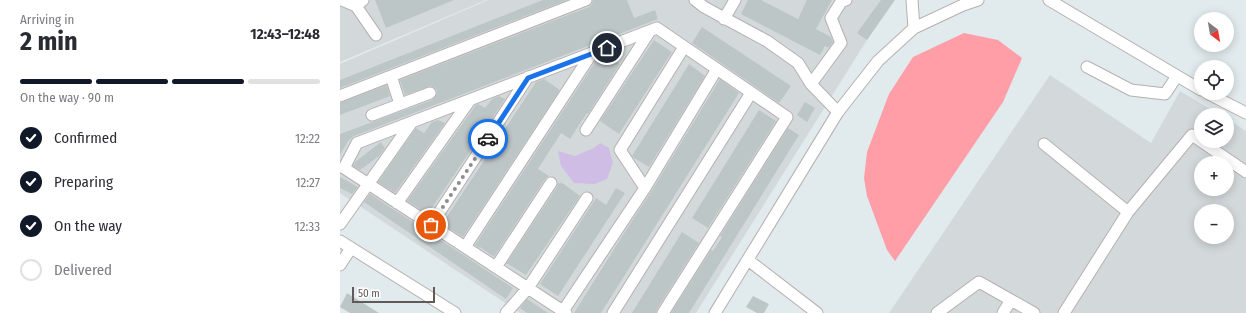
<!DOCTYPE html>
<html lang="en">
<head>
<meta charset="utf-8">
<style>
	:root { --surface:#fff; --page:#f2f2f3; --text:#2b2b33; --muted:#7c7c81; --line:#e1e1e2; --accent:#111827 }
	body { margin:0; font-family:"Fira Sans Condensed",sans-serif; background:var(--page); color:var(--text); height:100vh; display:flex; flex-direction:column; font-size:15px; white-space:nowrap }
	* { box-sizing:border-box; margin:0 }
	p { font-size:13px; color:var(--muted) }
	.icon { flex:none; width:22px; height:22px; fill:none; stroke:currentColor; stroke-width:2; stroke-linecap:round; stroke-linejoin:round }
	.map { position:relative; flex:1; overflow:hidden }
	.drawer { display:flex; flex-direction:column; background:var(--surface); width:340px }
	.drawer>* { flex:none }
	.needle { width:26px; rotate:149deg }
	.controls { position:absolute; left:854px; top:12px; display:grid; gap:8px }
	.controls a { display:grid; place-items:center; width:40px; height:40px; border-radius:50%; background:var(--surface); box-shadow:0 2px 10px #0003; font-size:20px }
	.scale { position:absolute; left:12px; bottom:10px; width:83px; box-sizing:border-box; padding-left:4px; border:2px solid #625a59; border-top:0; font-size:11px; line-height:14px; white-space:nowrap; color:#625a59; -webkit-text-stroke:3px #fff; paint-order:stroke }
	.pin { position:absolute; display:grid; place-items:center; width:34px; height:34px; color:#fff; margin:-17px; border:2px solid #fff; border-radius:50%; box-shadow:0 1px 4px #0007 }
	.courier { position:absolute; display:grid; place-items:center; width:40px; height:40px; margin:-20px; border:3px solid #1a73e8; border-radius:50%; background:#fff; color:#222; box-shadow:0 1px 5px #0007 }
	.summary em { font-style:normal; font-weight:700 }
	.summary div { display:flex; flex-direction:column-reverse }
	.summary { display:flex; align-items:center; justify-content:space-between; height:68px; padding:0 20px }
	h1 { font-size:26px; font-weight:700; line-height:30px }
	.bar { display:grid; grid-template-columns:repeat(4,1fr); gap:6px 4px; align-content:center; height:48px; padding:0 20px }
	.bar i { height:5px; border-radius:3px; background:var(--line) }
	.bar .current { background:var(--accent) }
	.bar p { grid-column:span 4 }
	ol { padding:0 20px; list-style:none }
	li { display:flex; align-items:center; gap:12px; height:44px }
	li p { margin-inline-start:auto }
	li .icon { padding:4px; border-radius:50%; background:var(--accent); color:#fff; stroke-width:4 }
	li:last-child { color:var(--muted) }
	li i { width:22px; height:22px; border:2px solid var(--line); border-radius:50% }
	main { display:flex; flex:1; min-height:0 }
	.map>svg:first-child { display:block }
	.industrial { fill:#d3d9db; fill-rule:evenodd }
	.green { fill:#d0bde5 }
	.water { fill:#ff9ea7 }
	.building { fill:#bdc6c7 }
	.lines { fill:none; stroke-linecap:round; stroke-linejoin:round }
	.minor-casing { stroke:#b7b0af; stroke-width:13 }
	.minor { stroke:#fff; stroke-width:11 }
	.done { stroke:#8e8c8d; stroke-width:4; stroke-dasharray:0 7.2 }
	.route { stroke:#1a73e8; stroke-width:5 }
</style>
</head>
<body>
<main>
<section class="drawer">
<div class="summary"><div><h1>2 min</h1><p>Arriving in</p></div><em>12:43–12:48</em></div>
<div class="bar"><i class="current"></i><i class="current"></i><i class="current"></i><i></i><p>On the way · 90 m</p></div>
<ol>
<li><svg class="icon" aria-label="check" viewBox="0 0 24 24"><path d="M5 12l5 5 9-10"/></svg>Confirmed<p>12:22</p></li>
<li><svg class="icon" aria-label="check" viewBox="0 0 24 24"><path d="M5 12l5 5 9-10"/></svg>Preparing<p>12:27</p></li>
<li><svg class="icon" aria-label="check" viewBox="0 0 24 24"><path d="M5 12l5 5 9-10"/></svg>On the way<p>12:33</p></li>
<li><i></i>Delivered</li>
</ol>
</section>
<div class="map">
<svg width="906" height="313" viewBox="0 0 906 313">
	<rect width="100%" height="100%" fill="#e1eaed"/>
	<path class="industrial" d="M0,0h146l-146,62z
		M148,0h404l-196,313h-176l-180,-120v-129z
		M710,75l101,68 29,-52 40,24h-19v26h26v-22l19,12v182h-357zM861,163h26v26h-26zM861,211h26v26h-26z"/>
	<path class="green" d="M260,143l9,5 4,15 -6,16 -12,5 -21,-1 -13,-17 -3,-15 17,5 19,-8z"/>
	<path class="water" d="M624,33l34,7 24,18 -19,44 -108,159 -8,-11 -20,-54 -3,-18 3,-26 22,-58 24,-37z"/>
	<path class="building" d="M35,0h79l-68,28z
		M203,0h24l-227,88v-8z
		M253,0h34l7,18 21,-8 3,9 -304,117 -6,5 -8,14v-21l92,-34 5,-6v-3l-2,-3 -4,-2 -26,9 -5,-15 189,-73 3,-3z
		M408,0h13l37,19 9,-19h25l-16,29 15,8 2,5 -4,6 -4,-2 -5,9 -79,-41z
		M541,0h14l-28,40 -10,-7z
		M362,27l89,59 -12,17 -87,-60z
		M314,40l18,12 -53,82 -19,-13z
		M266,55l14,9 -32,50 -1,-1 -17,26 -9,-6 -23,36 11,7 -4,3 -51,78 -14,-10 -1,1 -4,-3 122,-186z
		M349,64l16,12 -56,91 -15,-9 -2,-2z
		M204,79l16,11 -97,147 -21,-13 94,-142z
		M380,79l19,14 -138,220h-27l54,-86 23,-35z
		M47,85l3,11 -50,19v-12z
		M159,96l6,3 -77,115 -21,-13 69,-96 2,-1 7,4 7,-9z
		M465,102l10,6 -8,14 -10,-7z
		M419,110l17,11 -68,107 -16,-10z
		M98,120l7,3 -50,70 -17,-11 38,-54 8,5 8,-11z
		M448,128l11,7 -110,178h-18l40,-63 2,1 9,-14 -2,-1z
		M41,142l4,6 -6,8 -19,14 -7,-4 2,-4z
		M0,177l18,10 -6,7 -12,-6z
		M218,182l2,2 1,-2 19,14 -54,79 -18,-11h-2l51,-77z
		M276,188l9,5 -67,103 -18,-12 56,-86 10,7z
		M30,194l101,66 42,28 -7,11 -142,-97z
		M342,232l17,11 -42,66 -1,4h-24z
		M7,293l32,20h-29l-10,-6z
		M413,296l16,8 -5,9h-7l-11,-6z
		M187,299l21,14h-21l-7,-5z"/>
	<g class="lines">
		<g class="minor-casing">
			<path id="minor" d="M2,0l14,6
				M23,0l-7,6 20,29
				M355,0l9,7 63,34 31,22 13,21 27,28
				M572,0l2,28
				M709,0l152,90
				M384,19l11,-19
				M747,67l44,23 34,4 12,-18
				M51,76l9,28
				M471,84l30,-41 -10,-25 10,-16 5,-2
				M867,93l39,20
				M0,96l246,-96
				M32,115l58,-22
				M246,130l64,-99
				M704,144l84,68
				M305,188l-25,-38 64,-103
				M57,203l73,-103
				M0,224l72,-102
				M91,225l97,-148
				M0,241l115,72
				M125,247l127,-194
				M408,260l69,53
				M0,265l11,-17
				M156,267l55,-84
				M223,311l82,-123 72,-119
				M166,313l22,-25 59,-90
				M226,313l-222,-145 13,-25 300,-115 130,89 -124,196
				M273,313l138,-220
				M375,313l123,-201 40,-51 36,-33 49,-23 15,-5
				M597,313l42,-31 55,31
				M663,313l8,-13
				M724,313l64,-101 64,-77 54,37"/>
		</g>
		<use href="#minor" class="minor"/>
	</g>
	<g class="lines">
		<path class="done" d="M91,225l57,-86"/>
		<path class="route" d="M148,139l40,-61 79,-30"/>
	</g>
</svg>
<div class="controls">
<a><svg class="needle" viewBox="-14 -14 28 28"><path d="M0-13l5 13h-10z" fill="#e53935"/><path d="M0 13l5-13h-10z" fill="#7c7c81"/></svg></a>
<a><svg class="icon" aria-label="locate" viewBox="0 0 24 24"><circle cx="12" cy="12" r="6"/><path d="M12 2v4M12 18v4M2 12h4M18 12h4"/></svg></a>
<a><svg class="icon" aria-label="layers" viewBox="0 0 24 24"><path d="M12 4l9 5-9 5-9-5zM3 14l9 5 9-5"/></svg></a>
<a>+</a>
<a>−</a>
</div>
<div class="scale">50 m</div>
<div class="pin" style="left:91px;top:225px;background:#ea580c"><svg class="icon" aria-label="bag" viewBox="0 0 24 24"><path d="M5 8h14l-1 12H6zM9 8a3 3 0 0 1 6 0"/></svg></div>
<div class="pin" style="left:267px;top:48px;background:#1f2937"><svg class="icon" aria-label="home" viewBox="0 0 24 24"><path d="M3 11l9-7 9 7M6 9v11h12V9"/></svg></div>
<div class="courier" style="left:148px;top:139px"><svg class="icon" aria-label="car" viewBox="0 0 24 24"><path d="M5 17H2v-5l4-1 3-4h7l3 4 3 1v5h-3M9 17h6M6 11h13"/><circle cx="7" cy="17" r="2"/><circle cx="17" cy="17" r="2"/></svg></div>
</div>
</main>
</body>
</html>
